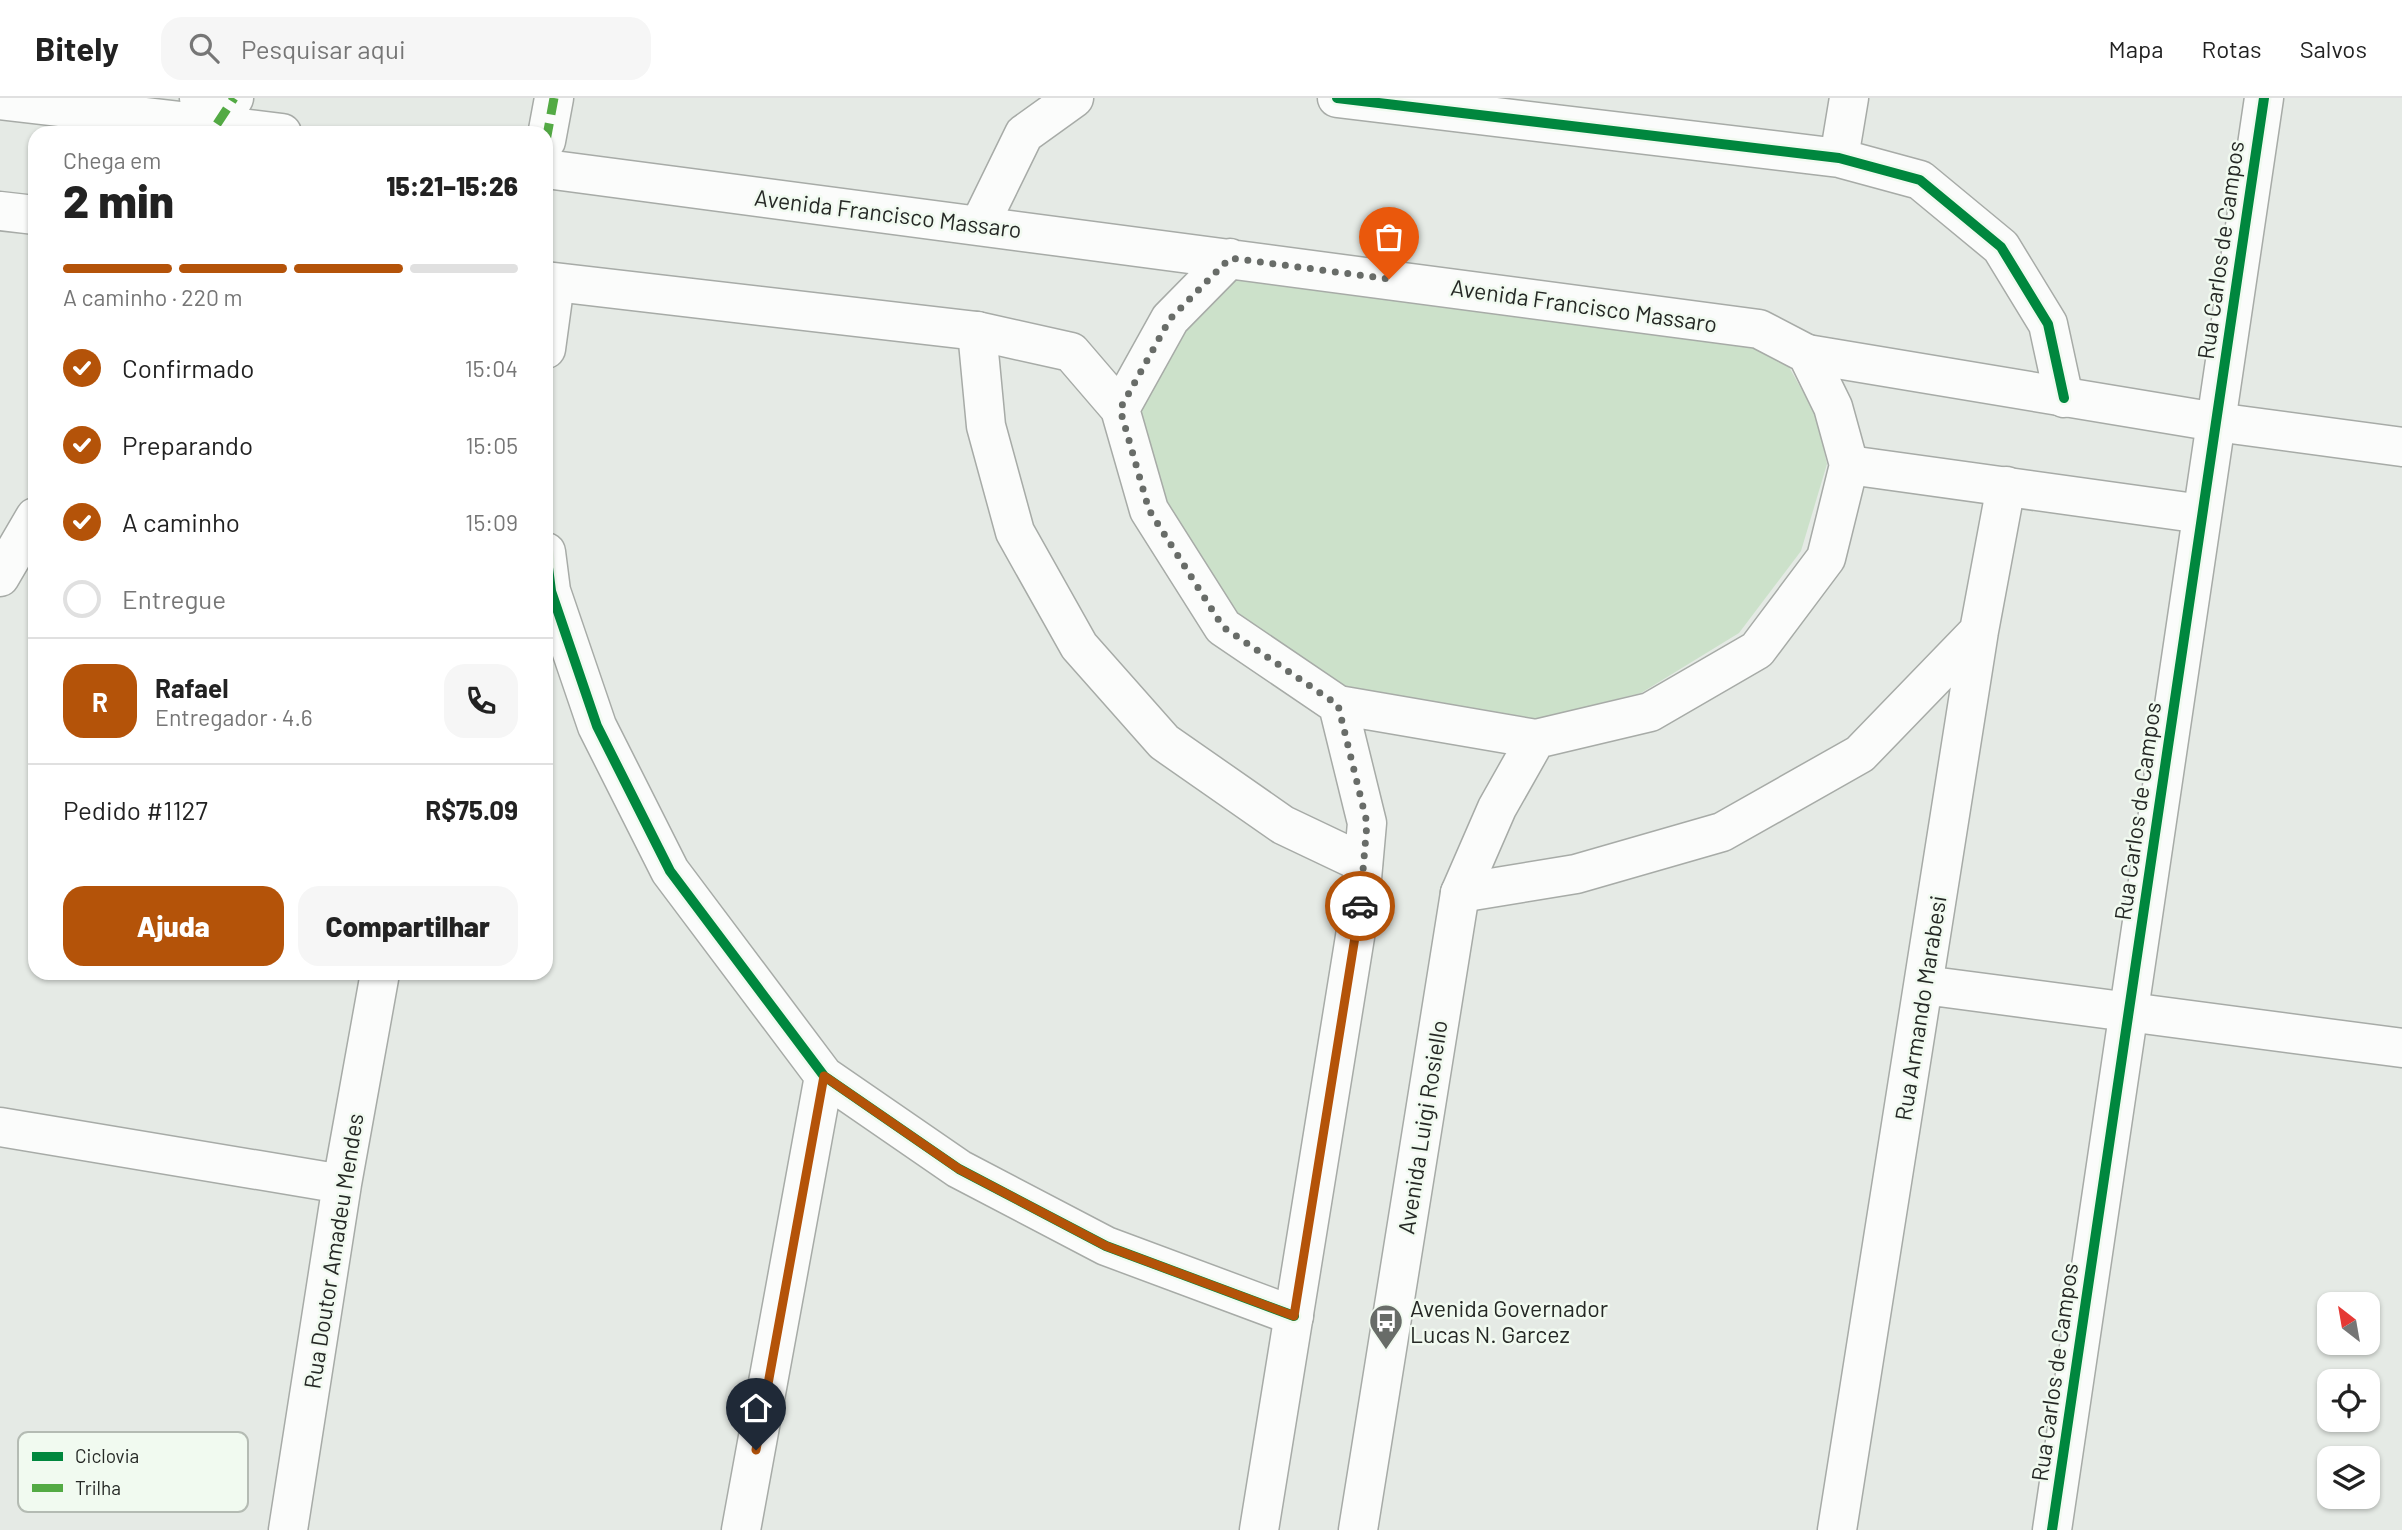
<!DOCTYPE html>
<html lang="pt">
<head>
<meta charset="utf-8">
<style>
	:root { --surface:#fff; --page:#f6f6f6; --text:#222; --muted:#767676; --line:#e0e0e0; --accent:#b45309 }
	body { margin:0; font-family:Barlow,sans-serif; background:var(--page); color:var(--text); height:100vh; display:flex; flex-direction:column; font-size:26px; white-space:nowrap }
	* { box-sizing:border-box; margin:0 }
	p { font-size:23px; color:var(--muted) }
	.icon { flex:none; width:38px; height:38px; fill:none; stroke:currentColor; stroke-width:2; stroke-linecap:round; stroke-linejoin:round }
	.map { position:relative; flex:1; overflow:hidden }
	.panel { position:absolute; left:28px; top:28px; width:525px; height:854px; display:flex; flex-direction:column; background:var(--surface); border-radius:21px; box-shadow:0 2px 5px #0004 }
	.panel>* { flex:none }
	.needle { width:46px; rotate:329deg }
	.tools { position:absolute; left:2317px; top:1194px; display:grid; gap:14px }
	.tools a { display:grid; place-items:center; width:63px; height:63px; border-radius:14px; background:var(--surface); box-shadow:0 2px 5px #0004; font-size:35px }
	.pin { position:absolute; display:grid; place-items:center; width:60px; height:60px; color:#fff; margin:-72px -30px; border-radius:50% 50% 50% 0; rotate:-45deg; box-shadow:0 0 7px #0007 }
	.pin .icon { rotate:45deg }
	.courier { position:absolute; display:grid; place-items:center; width:70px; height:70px; margin:-35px; border:5px solid #b45309; border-radius:50%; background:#fff; color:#222; box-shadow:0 2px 9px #0007 }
	.headline em { font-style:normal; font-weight:800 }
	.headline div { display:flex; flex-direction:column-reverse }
	.headline { display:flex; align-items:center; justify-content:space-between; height:119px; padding:0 35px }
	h1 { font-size:46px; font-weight:800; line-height:52px }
	.bar { display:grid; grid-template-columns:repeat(4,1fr); gap:10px 7px; align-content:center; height:84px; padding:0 35px }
	.bar i { height:9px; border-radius:5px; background:var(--line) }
	.bar .current { background:var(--accent) }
	.bar p { grid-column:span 4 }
	.line { display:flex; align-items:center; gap:18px; padding:0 35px; border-top:2px solid var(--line) }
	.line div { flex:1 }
	.round { display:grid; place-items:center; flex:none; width:74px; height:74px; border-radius:21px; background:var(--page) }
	ol { padding:0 35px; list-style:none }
	li { display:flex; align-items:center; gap:21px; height:77px }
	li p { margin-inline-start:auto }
	li .icon { padding:7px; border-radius:50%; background:var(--accent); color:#fff; stroke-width:4 }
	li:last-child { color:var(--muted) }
	li i { width:38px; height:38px; border:4px solid var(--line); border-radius:50% }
	.action { display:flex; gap:14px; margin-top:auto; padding:14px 35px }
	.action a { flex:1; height:80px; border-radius:21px; background:var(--accent); color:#fff; font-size:28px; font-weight:800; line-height:80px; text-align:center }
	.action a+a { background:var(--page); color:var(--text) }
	header { display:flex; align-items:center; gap:42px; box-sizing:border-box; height:98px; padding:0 35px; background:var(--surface); border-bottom:2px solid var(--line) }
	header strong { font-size:33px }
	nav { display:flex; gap:38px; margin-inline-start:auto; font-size:24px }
	.search { width:490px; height:63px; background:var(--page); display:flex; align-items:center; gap:18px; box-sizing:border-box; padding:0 24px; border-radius:21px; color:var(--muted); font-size:26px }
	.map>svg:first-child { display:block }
	.green { fill:#cce1ca }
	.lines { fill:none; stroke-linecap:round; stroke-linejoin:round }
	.minor-casing { stroke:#a7aba7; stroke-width:41 }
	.tertiary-casing { stroke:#a7aba7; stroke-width:41 }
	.secondary-casing { stroke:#a7aba7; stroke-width:41 }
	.minor { stroke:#fbfcfb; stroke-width:38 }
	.tertiary { stroke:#fbfcfb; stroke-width:38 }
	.secondary { stroke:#fbfcfb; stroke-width:38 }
	.quiet { stroke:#53aa44; stroke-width:9; stroke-dasharray:18 9; stroke-linecap:butt }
	.cycleway-casing { stroke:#f1faf0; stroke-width:15 }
	.cycleway { stroke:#00873e; stroke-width:10 }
	.done { stroke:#686c68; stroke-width:7; stroke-dasharray:0 12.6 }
	.route { stroke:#b45309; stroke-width:9 }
	.labels { text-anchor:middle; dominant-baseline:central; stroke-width:5; stroke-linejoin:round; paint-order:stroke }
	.street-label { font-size:23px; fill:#252825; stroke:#f1faf0 }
	.poi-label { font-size:23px; fill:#252825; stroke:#f1faf0; text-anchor:start }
	.key { fill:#f1faf0; stroke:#b4bbb3; stroke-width:2 }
	.key-label { font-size:19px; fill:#252825 }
</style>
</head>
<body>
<header>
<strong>Bitely</strong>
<div class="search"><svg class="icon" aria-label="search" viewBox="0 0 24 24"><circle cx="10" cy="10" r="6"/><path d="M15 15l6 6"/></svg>Pesquisar aqui</div>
<nav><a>Mapa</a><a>Rotas</a><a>Salvos</a></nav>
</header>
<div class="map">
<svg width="2402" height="1432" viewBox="0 0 2402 1432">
	<rect width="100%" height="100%" fill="#e5eae5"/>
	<path class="green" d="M1238,176l512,67 39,26 27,48 11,49 -26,87 -62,82 -98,60 -104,26 -193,-33 -106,-73 -74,-111 -28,-91 45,-82z"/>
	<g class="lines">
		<g class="minor-casing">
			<path id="minor" d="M199,0l18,26 17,-26
				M1337,0l502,60 81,22 81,67 47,77 16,74
				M546,43l8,-43
				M1839,60l10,-60
				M980,126l44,-90 50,-36
				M977,233l9,95 29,106 64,114 85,96 119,83 80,38
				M546,251l9,-66
				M2216,324l48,-324
				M546,454l5,39 46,135 73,145 154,205 135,93 147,77 188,70
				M0,479l35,-60
				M1460,795l116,-19 146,-42 138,-78 119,-123
				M1924,887l478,63
				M0,1029l342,57
				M288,1432l54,-346 38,-211
				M741,1432l83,-454
				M1837,1432l142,-899 27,-145"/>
		</g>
		<g class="tertiary-casing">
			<path id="tertiary" d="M1807,256l409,68 186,25
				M1849,367l353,49
				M2052,1432l164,-1108"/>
		</g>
		<g class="secondary-casing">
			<path id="secondary" d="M0,2l282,33
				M546,71l1213,160 48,25 26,53 16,58 -23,93 -69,92 -107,62 -114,27 -198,-34 -115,-78 -74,-117 -29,-101 -49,-57 -94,-21 -431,-50
				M0,113l35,4
				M1120,311l50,-90 60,-61
				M1259,1432l100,-618 8,-89 -29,-118
				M1358,1432l102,-637 37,-85 39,-69"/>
		</g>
		<use href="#minor" class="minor"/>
		<use href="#tertiary" class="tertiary"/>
		<use href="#secondary" class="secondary"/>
		<path class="quiet" d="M217,26l17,-26
			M546,43l8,-43"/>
		<g class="cycleway-casing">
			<path id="cycleway" d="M1337,0l502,60 81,22 81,67 47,77 16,74
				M546,454l5,39 46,135 73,145 154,205 135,93 147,77 188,70
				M2052,1432l212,-1432"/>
		</g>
		<use href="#cycleway" class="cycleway"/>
	</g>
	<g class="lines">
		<path class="done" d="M1360,808l7,-83 -29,-118 -115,-78 -74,-117 -29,-101 50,-90 60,-61 159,21"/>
		<path class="route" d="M756,1352l68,-374 135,93 147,77 188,70 66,-410"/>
	</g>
	<defs>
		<g id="bus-pin" transform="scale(1.75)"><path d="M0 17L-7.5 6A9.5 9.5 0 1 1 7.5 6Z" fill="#686c68" stroke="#f1faf0"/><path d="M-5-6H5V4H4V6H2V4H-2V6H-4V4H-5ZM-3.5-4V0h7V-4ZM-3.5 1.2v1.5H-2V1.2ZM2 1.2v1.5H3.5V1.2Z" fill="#fff"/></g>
	</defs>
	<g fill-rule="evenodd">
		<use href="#bus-pin" x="1386" y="1223"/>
	</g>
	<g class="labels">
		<g class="street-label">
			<text transform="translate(888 115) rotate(7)">Avenida Francisco Massaro</text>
			<text transform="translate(2220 152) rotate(-82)">Rua Carlos de Campos</text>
			<text transform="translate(1584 207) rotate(8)">Avenida Francisco Massaro</text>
			<text transform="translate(2137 713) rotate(-82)">Rua Carlos de Campos</text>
			<text transform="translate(1920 910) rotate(-81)">Rua Armando Marabesi</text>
			<text transform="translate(1422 1029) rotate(-81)">Avenida Luigi Rosiello</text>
			<text transform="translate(333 1153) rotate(-81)">Rua Doutor Amadeu Mendes</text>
			<text transform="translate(2054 1274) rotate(-82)">Rua Carlos de Campos</text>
		</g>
		<g class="poi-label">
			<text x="1410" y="1210">Avenida Governador<tspan x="1410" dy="26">Lucas N. Garcez</tspan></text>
		</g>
	</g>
	<rect x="18" y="1334" width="230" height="80" rx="10" class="key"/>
	<rect x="32" y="1354" width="31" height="9" fill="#00873e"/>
	<rect x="32" y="1386" width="31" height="8" fill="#53aa44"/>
	<g class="key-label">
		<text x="75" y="1365">Ciclovia</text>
		<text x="75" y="1397">Trilha</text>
	</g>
</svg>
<div class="tools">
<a><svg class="needle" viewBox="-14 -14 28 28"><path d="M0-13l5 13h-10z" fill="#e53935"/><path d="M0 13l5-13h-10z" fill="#767676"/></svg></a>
<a><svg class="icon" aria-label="locate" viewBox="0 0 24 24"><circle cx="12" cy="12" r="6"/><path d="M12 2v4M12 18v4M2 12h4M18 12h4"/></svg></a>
<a><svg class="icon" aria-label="layers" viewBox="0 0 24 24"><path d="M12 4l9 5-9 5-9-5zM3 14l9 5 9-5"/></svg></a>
</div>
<div class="pin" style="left:1389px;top:181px;background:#ea580c"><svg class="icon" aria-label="bag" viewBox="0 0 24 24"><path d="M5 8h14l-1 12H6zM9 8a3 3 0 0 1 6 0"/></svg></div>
<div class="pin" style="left:756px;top:1352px;background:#1f2937"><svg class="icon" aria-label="home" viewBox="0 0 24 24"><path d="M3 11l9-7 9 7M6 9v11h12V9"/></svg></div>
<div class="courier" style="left:1360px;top:808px"><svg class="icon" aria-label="car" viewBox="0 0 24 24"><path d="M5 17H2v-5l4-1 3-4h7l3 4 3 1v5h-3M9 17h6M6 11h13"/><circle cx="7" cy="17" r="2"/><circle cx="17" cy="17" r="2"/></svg></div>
<section class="panel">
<div class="headline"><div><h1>2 min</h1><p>Chega em</p></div><em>15:21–15:26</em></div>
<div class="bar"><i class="current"></i><i class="current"></i><i class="current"></i><i></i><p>A caminho · 220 m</p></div>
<ol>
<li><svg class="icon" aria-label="check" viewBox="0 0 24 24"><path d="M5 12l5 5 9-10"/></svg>Confirmado<p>15:04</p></li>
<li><svg class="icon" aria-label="check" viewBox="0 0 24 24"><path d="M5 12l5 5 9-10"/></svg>Preparando<p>15:05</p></li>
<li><svg class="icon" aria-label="check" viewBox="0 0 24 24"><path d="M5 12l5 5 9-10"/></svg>A caminho<p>15:09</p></li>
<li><i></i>Entregue</li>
</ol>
<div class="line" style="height:126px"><b class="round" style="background:var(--accent);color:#fff">R</b><div><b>Rafael</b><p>Entregador · 4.6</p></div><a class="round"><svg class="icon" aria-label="phone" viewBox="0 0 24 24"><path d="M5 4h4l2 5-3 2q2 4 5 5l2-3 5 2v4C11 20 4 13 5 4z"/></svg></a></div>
<div class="line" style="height:91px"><div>Pedido #1127</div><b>R$75.09</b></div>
<div class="action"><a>Ajuda</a><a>Compartilhar</a></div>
</section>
</div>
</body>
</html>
